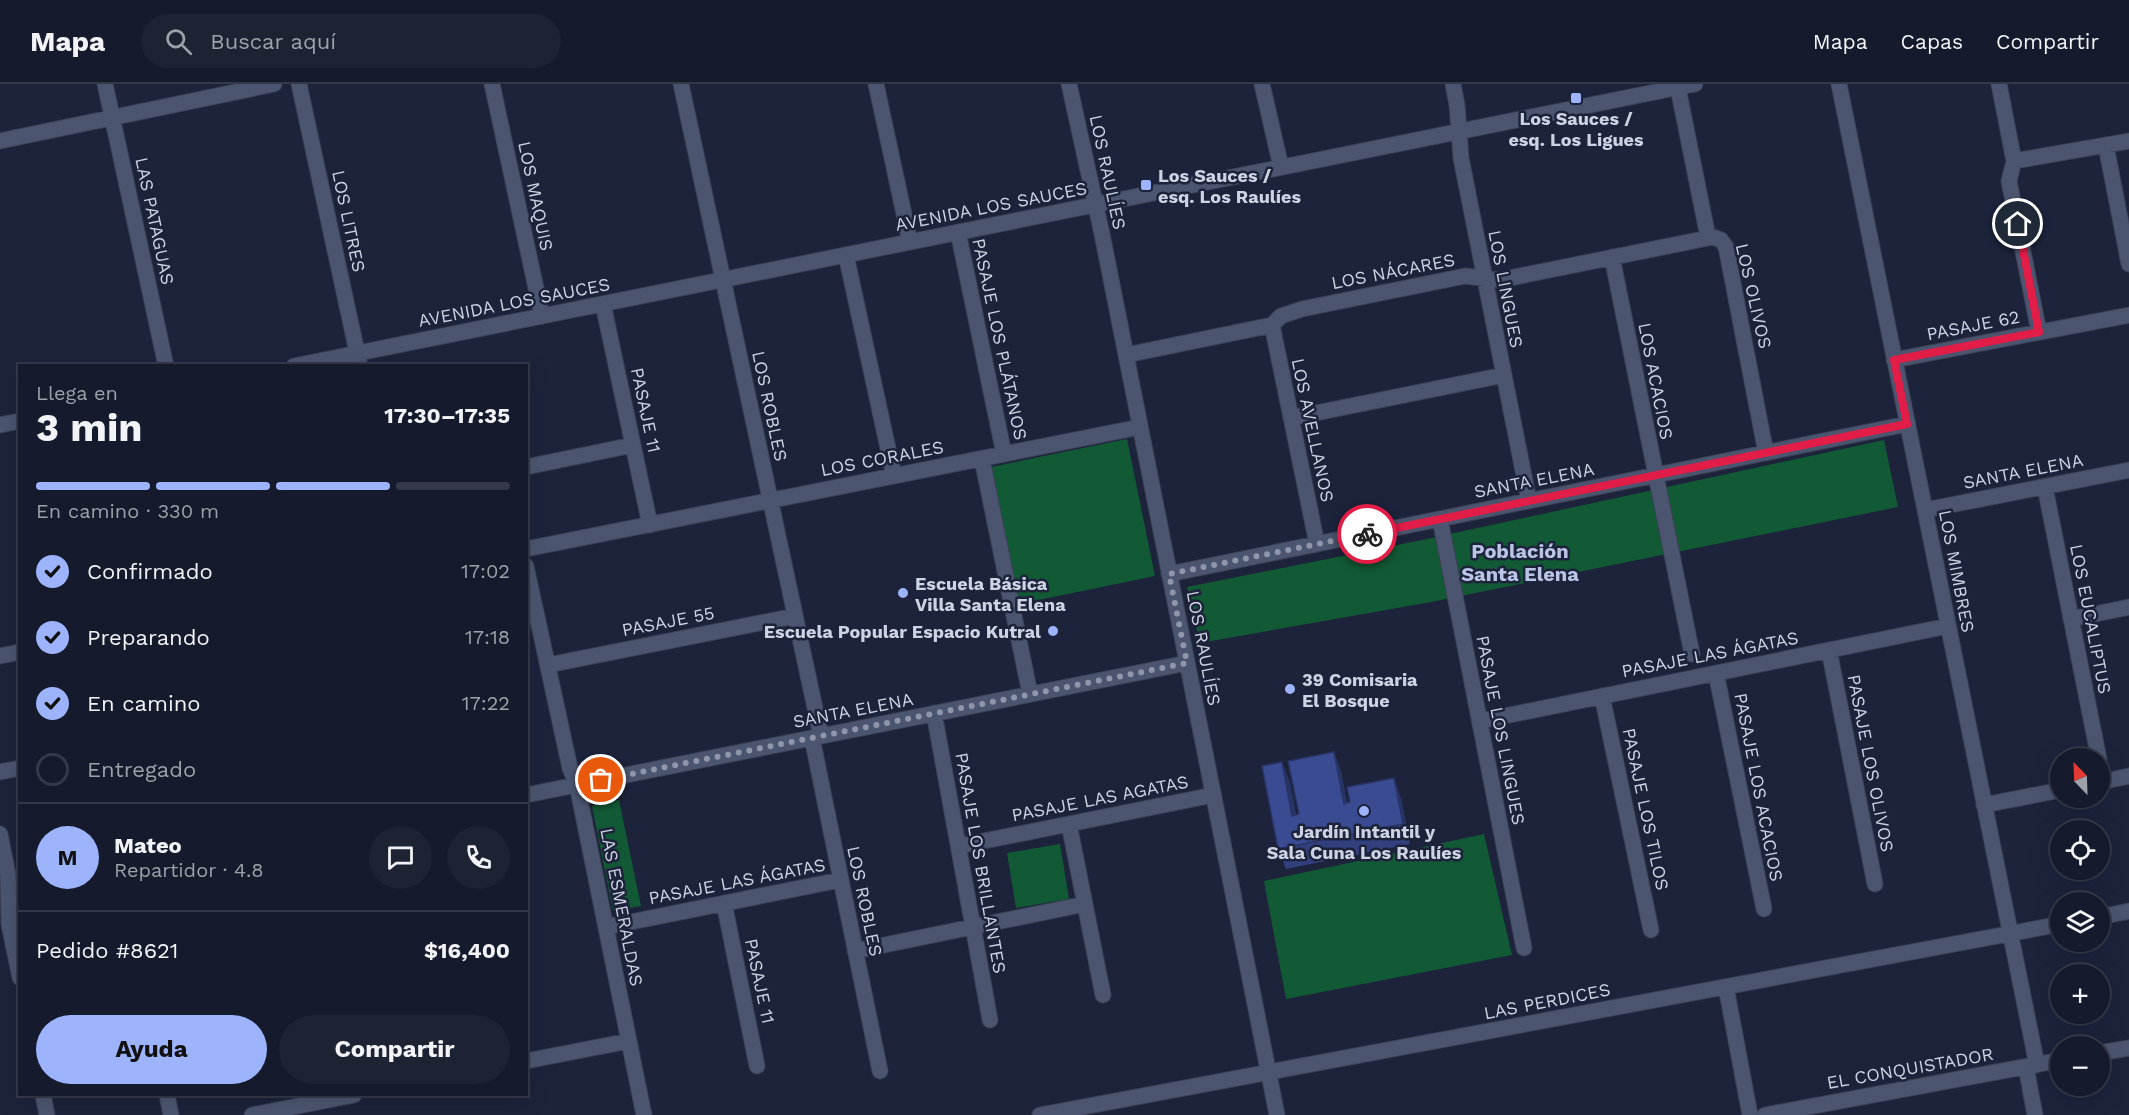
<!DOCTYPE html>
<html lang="es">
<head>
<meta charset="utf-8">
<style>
	:root { --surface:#151a2c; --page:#1e2334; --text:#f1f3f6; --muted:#9da1a9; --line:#343848; --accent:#9db4fd }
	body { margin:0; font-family:"Work Sans",sans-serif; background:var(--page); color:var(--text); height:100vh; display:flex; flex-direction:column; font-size:22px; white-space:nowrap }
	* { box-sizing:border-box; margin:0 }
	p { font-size:20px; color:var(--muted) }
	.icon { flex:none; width:33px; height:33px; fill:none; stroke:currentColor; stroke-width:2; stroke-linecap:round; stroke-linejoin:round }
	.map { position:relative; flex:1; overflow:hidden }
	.side { position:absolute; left:18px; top:280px; width:510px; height:732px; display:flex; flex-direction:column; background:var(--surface); border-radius:0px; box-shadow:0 6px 24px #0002,0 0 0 2px var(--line) }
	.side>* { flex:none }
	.needle { width:39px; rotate:337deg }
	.tools { position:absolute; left:2050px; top:664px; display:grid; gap:12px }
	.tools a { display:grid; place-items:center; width:60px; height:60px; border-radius:50%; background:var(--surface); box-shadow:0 6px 24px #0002,0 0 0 2px var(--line); font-size:30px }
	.pin { position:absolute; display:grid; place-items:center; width:51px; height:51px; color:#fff; margin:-26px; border:3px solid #fff; border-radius:50%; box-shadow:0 2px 6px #0007 }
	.courier { position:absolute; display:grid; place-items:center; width:60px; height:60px; margin:-30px; border:4px solid #e11d48; border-radius:50%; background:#fff; color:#222; box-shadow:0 2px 8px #0007 }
	.head em { font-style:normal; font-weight:700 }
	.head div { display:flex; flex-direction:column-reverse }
	.head { display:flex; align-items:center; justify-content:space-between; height:102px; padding:0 18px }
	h1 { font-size:39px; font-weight:700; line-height:45px }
	.bar { display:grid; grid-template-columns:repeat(4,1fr); gap:9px 6px; align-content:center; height:72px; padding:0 18px }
	.bar i { height:8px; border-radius:4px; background:var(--line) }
	.bar .current { background:var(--accent) }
	.bar p { grid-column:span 4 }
	.line { display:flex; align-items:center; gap:15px; padding:0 18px; border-top:2px solid var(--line) }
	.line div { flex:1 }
	.round { display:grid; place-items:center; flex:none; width:63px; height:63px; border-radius:32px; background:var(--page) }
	ol { padding:0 18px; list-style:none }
	li { display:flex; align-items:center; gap:18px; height:66px }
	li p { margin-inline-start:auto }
	li .icon { padding:6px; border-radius:50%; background:var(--accent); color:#111; stroke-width:4 }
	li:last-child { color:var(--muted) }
	li i { width:33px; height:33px; border:3px solid var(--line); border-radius:50% }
	.cta { display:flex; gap:12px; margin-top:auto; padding:12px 18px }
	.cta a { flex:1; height:69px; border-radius:36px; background:var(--accent); color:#111; font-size:24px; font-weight:700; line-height:69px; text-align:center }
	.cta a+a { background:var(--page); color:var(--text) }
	header { display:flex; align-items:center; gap:36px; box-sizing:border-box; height:84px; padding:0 30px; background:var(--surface); border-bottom:2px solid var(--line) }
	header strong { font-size:28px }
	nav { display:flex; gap:33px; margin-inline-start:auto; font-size:21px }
	.search { width:420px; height:54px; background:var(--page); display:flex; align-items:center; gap:15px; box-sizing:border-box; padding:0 21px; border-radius:33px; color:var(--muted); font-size:22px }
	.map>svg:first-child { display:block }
	.green { fill:#125a35 }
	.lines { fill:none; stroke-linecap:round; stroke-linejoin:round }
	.minor-casing { stroke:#3b4054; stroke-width:17 }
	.tertiary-casing { stroke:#3b4054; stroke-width:17 }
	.minor { stroke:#4c5570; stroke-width:15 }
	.tertiary { stroke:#4c5570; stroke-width:15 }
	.wall { fill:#33407e }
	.shaded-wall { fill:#293466 }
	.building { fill:#3b4b92; stroke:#293466; stroke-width:1.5 }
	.done { stroke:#9095a9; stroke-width:6; stroke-dasharray:0 10.8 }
	.route { stroke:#e11d48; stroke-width:8 }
	.poi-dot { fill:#9db4fd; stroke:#1c233b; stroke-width:2 }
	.labels { text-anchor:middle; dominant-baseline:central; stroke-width:5; stroke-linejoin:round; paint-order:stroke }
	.poi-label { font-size:18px; font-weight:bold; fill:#ced3e4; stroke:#1c233b; text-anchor:start }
	.street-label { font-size:18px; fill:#ced3e4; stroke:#1c233b }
	.neighbourhood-label { font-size:20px; font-weight:bold; fill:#bac4e4; stroke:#1c233b }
</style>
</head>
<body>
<header>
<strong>Mapa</strong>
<div class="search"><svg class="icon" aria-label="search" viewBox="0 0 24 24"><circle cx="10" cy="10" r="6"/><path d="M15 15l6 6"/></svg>Buscar aquí</div>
<nav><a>Mapa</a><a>Capas</a><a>Compartir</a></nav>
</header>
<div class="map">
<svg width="2129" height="1031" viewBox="0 0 2129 1031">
	<rect width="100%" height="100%" fill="#1c233b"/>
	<path class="green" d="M1127,355l28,137 -136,28 -28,-137z
		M1884,356l14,67 -467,95 -231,41 -13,-56 235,-47z
		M619,716l22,106 -28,5 -21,-105z
		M1484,750l28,121 -226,44 -22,-118z
		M1060,760l9,55 -53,9 -9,-55z"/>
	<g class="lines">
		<g class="minor-casing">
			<path id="minor" d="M105,0l61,282
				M299,0l61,282
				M492,0l50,232
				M681,0l140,652
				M876,0l34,158
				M1262,0l19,83
				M1453,0l4,21 4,53 68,343
				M1839,0l198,981
				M1999,0l15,77 -5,20 30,151
				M1678,4l30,149
				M0,57l274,-57
				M2106,62l23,118
				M2014,77l115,-20
				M958,148l46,222
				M846,171l48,221
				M1612,173l80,397
				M603,220l47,221
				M1272,241l45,219
				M1126,271l146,-30 9,-9 21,-7 163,-33 35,4 213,-43 8,3 5,7 40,206
				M1894,276l235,-45
				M1291,334l213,-43
				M982,375l48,235
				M526,383l107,-22
				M2045,403l54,272
				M1925,426l204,-40
				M1440,435l84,429
				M526,465l614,-122
				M526,482l44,202 7,17 67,330
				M1169,490l738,-150
				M2071,535l58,-12
				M1829,566l46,234
				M0,572l20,-4
				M548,581l247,-49
				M1716,589l48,236
				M1602,612l49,234
				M934,629l56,307
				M1480,637l468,-95
				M812,654l68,333
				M0,688l20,-4
				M2100,698l29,-6
				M526,711l661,-132
				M1984,721l77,-15
				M1069,740l34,171
				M0,750l8,41 1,49 11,54
				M959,762l254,-51
				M724,819l33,163
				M2100,833l29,-6
				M606,843l234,-47
				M855,867l230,-47
				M1726,903l24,128
				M2100,969l29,-5
				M526,977l103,-20
				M2026,983l9,48
				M43,1011l4,20
				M167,1011l4,20
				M252,1031l102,-20
				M1040,1031l1021,-191
				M1765,1031l296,-55"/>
		</g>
		<g class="tertiary-casing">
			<path id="tertiary" d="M1069,0l33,150 175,881
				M294,282l1401,-282
				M0,341l20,-4"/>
		</g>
		<use href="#minor" class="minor"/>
		<use href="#tertiary" class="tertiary"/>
	</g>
	<path class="wall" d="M1334,668l7,20 6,31 3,-1 44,-24 7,21 9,45 -124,25 -8,-20 4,-87 8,21 6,32 3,-1z"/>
	<path class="shaded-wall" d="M1334,668l7,20 10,52 -7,-20z
		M1282,678l8,21 10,53 -8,-20z
		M1394,694l7,21 9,45 -7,-20z"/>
	<path class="building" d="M1334,668l10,52 6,-2 -3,-15 47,-9 9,46 -125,25 -16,-83 20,-4 10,54 7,-2 -11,-53z"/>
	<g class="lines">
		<path class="done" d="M601,696l586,-117 -18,-89 198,-40"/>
		<path class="route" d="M1367,450l540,-110 -13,-64 145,-28 -21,-108"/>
	</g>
	<g class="poi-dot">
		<rect x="1570" y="8" width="12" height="12" rx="3"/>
		<rect x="1140" y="95" width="12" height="12" rx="3"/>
		<circle cx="903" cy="509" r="6"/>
		<circle cx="1053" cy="547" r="6"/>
		<circle cx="1290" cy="605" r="6"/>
		<circle cx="1364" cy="727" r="6"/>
	</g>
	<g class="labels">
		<g class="poi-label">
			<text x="1576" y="34" text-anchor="middle">Los Sauces /<tspan x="1576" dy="21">esq. Los Ligues</tspan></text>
			<text x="1158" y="91">Los Sauces /<tspan x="1158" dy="21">esq. Los Raulíes</tspan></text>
			<text x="915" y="499">Escuela Básica<tspan x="915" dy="21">Villa Santa Elena</tspan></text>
			<text x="1041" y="547" text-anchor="end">Escuela Popular Espacio Kutral</text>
			<text x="1302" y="595">39 Comisaria<tspan x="1302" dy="21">El Bosque</tspan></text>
			<text x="1364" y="747" text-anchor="middle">Jardín Intantil y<tspan x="1364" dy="21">Sala Cuna Los Raulíes</tspan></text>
		</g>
		<g class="street-label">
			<text transform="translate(1108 88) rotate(78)">LOS RAULÍES</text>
			<text transform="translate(536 112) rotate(78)">LOS MAQUIS</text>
			<text transform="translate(991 122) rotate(-11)">AVENIDA LOS SAUCES</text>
			<text transform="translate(155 137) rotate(78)">LAS PATAGUAS</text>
			<text transform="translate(349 137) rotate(78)">LOS LITRES</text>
			<text transform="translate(1393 187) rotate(-11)">LOS NÁCARES</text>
			<text transform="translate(1506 205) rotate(79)">LOS LINGUES</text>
			<text transform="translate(1754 212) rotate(77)">LOS OLIVOS</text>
			<text transform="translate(514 218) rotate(-11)">AVENIDA LOS SAUCES</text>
			<text transform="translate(1973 241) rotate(-11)">PASAJE 62</text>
			<text transform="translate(1000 255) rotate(78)">PASAJE LOS PLÁTANOS</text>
			<text transform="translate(1656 297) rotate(79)">LOS ACACIOS</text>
			<text transform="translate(770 322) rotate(78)">LOS ROBLES</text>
			<text transform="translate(646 326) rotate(78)">PASAJE 11</text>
			<text transform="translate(1313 346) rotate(78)">LOS AVELLANOS</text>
			<text transform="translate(882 374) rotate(-11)">LOS CORALES</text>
			<text transform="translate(2023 387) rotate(-11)">SANTA ELENA</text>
			<text transform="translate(1534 396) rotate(-11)">SANTA ELENA</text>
			<text transform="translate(1957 487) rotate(79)">LOS MIMBRES</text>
			<text transform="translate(2091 535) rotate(79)">LOS EUCALIPTUS</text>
			<text transform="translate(668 537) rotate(-11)">PASAJE 55</text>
			<text transform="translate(1204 564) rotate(79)">LOS RAULÍES</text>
			<text transform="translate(1710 570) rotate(-11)">PASAJE LAS ÁGATAS</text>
			<text transform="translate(853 626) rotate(-11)">SANTA ELENA</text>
			<text transform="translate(1501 646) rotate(79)">PASAJE LOS LINGUES</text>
			<text transform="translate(1871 679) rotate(79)">PASAJE LOS OLIVOS</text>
			<text transform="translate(1759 703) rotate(79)">PASAJE LOS ACACIOS</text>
			<text transform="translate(1100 714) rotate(-11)">PASAJE LAS AGATAS</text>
			<text transform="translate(1646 725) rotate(78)">PASAJE LOS TILOS</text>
			<text transform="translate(981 779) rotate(80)">PASAJE LOS BRILLANTES</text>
			<text transform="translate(737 797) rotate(-11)">PASAJE LAS ÁGATAS</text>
			<text transform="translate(865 817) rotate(78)">LOS ROBLES</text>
			<text transform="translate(622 823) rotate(79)">LAS ESMERALDAS</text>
			<text transform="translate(760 897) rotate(78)">PASAJE 11</text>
			<text transform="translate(1547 917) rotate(-11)">LAS PERDICES</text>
			<text transform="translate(1910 984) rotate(-10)">EL CONQUISTADOR</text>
		</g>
		<g class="neighbourhood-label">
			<text x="1520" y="467">Población<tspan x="1520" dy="23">Santa Elena</tspan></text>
		</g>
	</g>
</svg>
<div class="tools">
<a><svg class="needle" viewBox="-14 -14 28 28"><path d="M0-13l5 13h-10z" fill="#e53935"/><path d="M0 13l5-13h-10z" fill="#9da1a9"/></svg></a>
<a><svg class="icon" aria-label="locate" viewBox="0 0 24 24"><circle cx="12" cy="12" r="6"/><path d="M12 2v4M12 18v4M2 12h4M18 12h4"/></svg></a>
<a><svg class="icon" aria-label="layers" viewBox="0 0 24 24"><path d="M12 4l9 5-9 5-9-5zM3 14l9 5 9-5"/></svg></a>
<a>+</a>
<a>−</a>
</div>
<div class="pin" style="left:601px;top:696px;background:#ea580c"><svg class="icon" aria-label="bag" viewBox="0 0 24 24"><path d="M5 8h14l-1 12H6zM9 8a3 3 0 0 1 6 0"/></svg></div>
<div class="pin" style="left:2018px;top:140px;background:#1f2937"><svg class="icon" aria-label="home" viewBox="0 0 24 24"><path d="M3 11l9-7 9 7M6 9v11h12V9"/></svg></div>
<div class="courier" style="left:1367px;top:450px"><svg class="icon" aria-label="bike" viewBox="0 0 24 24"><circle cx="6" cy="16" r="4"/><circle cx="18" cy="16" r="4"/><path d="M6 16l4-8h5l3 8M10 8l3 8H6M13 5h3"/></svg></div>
<section class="side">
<div class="head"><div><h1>3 min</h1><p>Llega en</p></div><em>17:30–17:35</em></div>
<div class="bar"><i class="current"></i><i class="current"></i><i class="current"></i><i></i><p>En camino · 330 m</p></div>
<ol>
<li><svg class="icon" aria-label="check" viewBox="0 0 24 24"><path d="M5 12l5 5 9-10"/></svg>Confirmado<p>17:02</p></li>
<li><svg class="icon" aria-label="check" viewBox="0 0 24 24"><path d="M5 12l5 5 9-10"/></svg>Preparando<p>17:18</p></li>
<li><svg class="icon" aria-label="check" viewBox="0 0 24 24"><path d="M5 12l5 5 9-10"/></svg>En camino<p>17:22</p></li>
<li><i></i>Entregado</li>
</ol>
<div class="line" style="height:108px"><b class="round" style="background:var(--accent);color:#111">M</b><div><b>Mateo</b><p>Repartidor · 4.8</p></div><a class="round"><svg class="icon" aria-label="chat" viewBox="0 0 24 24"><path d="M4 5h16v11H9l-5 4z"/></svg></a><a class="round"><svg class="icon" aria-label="phone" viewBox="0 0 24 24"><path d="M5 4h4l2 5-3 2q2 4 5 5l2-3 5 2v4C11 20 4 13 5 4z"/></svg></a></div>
<div class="line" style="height:78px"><div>Pedido #8621</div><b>$16,400</b></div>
<div class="cta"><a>Ayuda</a><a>Compartir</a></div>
</section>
</div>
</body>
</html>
